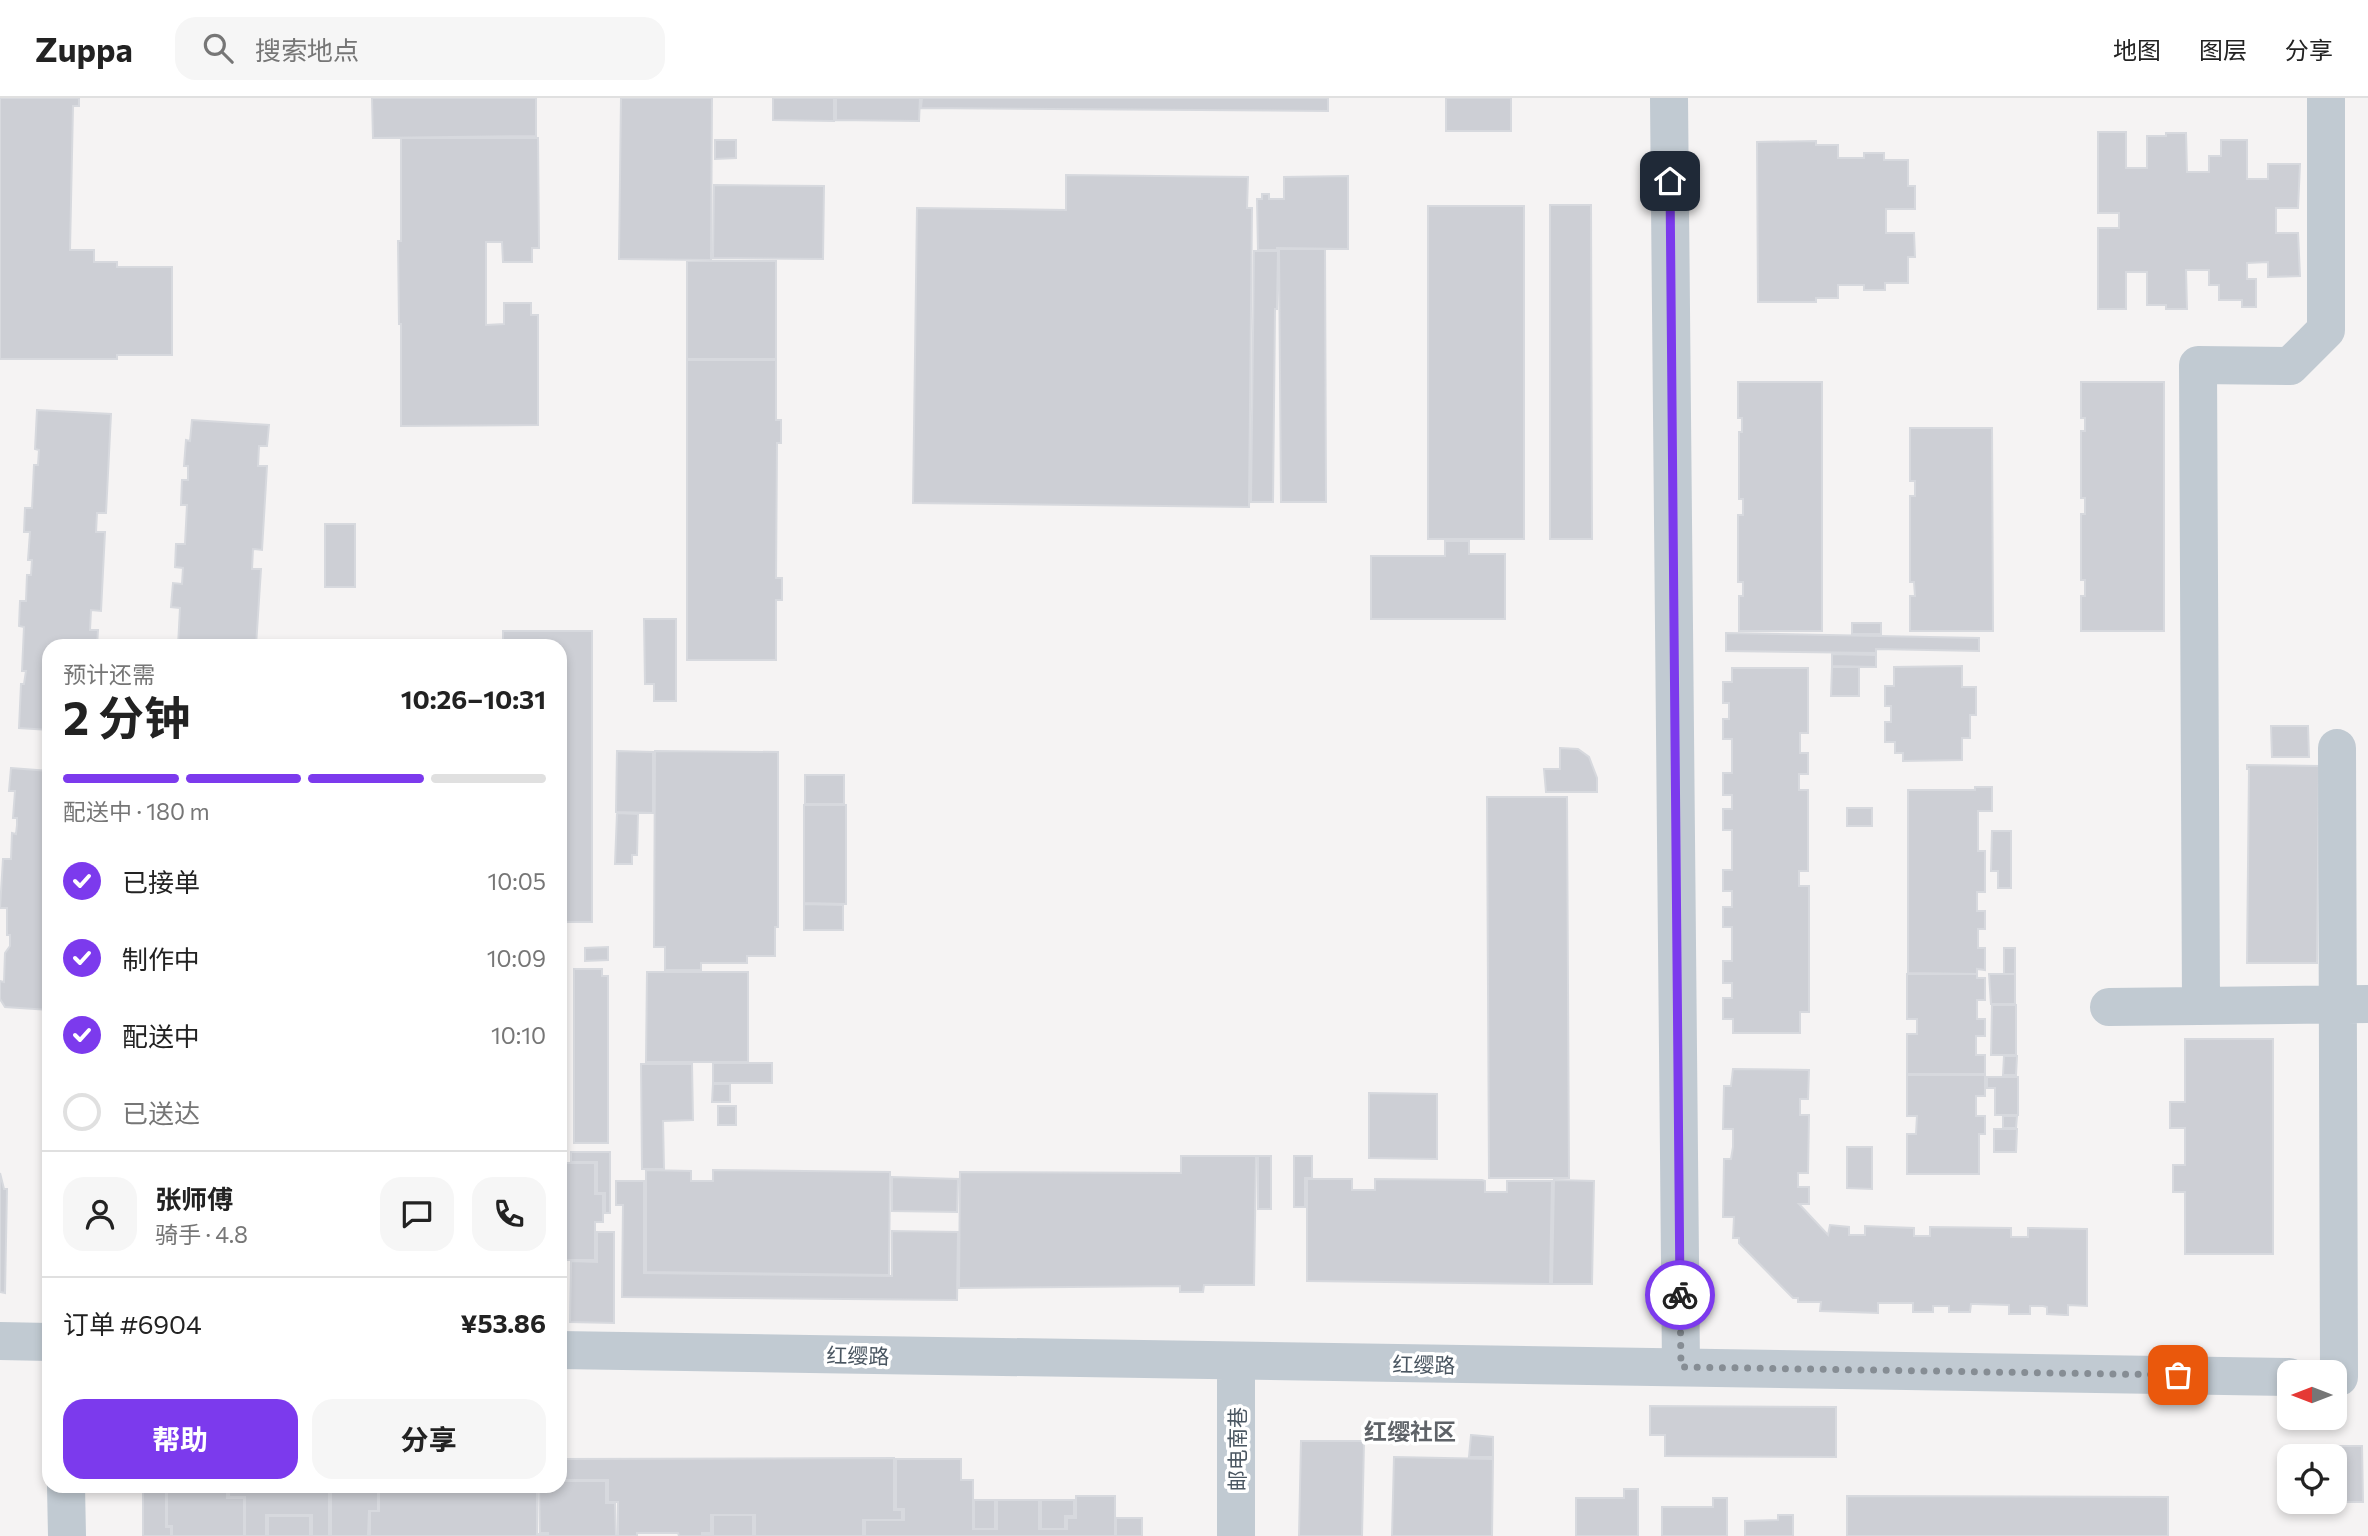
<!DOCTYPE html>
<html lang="zh">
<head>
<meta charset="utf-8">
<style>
	:root { --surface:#fff; --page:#f6f6f6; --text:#222; --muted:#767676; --line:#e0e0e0; --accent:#7c3aed }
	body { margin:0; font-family:Commissioner,"Noto Sans SC",sans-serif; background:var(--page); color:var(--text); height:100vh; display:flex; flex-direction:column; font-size:26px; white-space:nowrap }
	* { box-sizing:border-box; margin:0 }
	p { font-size:23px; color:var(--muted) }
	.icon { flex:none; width:38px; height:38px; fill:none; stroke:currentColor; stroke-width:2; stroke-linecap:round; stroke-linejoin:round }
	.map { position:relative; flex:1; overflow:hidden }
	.side { position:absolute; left:42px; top:541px; width:525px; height:854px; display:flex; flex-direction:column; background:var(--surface); border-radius:21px; box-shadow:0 4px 10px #0003 }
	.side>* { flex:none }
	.needle { width:46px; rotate:270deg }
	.controls { position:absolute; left:2277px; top:1262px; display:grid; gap:14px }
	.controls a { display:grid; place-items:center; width:70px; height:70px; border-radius:14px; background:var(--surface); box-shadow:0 4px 10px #0003; font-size:35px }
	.pin { position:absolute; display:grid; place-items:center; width:60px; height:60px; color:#fff; margin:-30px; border-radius:14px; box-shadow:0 4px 10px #0006 }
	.courier { position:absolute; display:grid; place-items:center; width:70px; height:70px; margin:-35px; border:5px solid #7c3aed; border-radius:50%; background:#fff; color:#222; box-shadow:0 2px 9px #0007 }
	.headline em { font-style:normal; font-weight:700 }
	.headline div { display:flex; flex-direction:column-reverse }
	.headline { display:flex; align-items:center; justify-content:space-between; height:119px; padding:0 21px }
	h1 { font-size:46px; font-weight:700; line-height:52px }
	.bar { display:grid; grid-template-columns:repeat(4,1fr); gap:10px 7px; align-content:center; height:84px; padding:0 21px }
	.bar i { height:9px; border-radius:5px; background:var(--line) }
	.bar .active { background:var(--accent) }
	.bar p { grid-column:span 4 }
	.line { display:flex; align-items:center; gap:18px; padding:0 21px; border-top:2px solid var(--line) }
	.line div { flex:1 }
	.round { display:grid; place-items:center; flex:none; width:74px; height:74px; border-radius:21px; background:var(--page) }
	ol { padding:0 21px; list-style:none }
	li { display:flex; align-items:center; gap:21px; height:77px }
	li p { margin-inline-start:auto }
	li .icon { padding:7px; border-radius:50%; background:var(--accent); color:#fff; stroke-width:4 }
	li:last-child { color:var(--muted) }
	li i { width:38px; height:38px; border:4px solid var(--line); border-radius:50% }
	.action { display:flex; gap:14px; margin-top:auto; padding:14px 21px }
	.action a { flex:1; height:80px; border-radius:21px; background:var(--accent); color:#fff; font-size:28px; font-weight:700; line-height:80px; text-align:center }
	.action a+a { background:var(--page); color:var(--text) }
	header { display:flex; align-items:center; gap:42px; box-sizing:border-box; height:98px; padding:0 35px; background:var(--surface); border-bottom:2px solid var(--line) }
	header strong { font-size:33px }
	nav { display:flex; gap:38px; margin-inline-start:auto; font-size:24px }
	.search { width:490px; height:63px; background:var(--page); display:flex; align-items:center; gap:18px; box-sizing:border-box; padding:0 24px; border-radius:21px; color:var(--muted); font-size:26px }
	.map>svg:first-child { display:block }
	.building { fill:#cdcfd5; stroke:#d7d9de; stroke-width:2 }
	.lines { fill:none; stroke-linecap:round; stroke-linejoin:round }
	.minor { stroke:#c1cad2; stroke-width:38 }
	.done { stroke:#868d94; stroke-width:7; stroke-dasharray:0 12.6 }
	.route { stroke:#7c3aed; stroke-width:9 }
	.labels { text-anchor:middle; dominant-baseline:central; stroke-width:7; stroke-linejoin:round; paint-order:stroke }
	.street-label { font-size:21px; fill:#4a5661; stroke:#fff }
	.neighbourhood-label { font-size:23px; font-weight:bold; fill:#5f6368; stroke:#fff }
</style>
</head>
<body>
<header>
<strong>Zuppa</strong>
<div class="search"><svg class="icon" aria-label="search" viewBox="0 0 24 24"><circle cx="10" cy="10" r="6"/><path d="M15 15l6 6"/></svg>搜索地点</div>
<nav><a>地图</a><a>图层</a><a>分享</a></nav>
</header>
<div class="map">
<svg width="2368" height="1438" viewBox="0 0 2368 1438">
	<rect width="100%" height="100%" fill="#f5f3f3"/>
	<path class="building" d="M0,0h79v8h-6l-3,144h24v12h23v5h55v88h-55v4h-117z
		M372,0h164v38l-163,2z
		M621,0h91l-1,162 -92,-1z
		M773,0h61v23l-61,-1z
		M836,0h84l-1,23 -83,-1z
		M922,0h406v13l-407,-3z
		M1446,0h65v33h-65z
		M2098,34h28v36h21v-32h19v-3h20l1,39h22v-16h12v-16h26v39h21v-15h32l-2,44h-22v25h22l2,43 -32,1v-15l-21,1v16h9v28h-14v-7h-23v-15h-10v-15h-23l1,39h-21v-4h-19v-33h-21v37h-28v-81h21v-15h-21z
		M401,40h137l1,110h-7v14h-29l-1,-20h-16v83l18,-1v-21h27v12h7v110l-137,1v-102h-2l-1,-83h3z
		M715,42h21v18l-21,1z
		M1816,43v4h22v13h26v-5h20v7h24v26h7v23h-29v24h28l1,24h-7v26h-23v7h-21v-5h-26v13h-22v4h-58l-1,-160z
		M1066,77l182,2 -1,31h5l-3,299 -336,-4 4,-295 149,2z
		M1348,78v73l-71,-1v2h-19l-1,-51h5v-5h7v5h15v-22z
		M714,87l110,1 -1,73 -110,-1z
		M1550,107h41l1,334h-42z
		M1428,108h96v333h-96z
		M1279,151h46l1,253h-45z
		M1254,153h24l-1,58h-2l-2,193h-22z
		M687,163h89v98h-89z
		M687,262h89v60h5v23h-4l-1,135h6v22h-6v60h-89z
		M1738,284h84v249h-83v-35h4v-14h-5v-67h5v-16h-4v-67h3v-14h-4z
		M2081,284h83v249h-83v-35h4v-16h-4v-66h4v-16h-4v-67h4v-13h-4z
		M37,312l74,4 -5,99h-9l-1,19h9l-4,79 -10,-1 -1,20h8l-1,16h-48v84l-30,-2 2,-44h3l2,-13h-4l2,-44 -5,-1 1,-25h6l1,-26h4l1,-15h-4l2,-28h-6l1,-24h7l2,-43h4l1,-15 -4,-1z
		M192,322l77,5 -2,21h-8l-1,20h9l-5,84 -9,-1 -1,20h9l-5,77h-78l2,-38 -9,-1 2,-24 9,1 1,-16 -8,-1 1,-23h9l2,-39h-6l1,-25h6v-14h-4l2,-26 4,1z
		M1910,330h82l1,203h-83v-35h5l-1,-14h-4v-86h5v-15h-5z
		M325,426h30v63h-30z
		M1445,443h24v13h36v65h-134v-63h74z
		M644,521h32v82h-22v-17h-9z
		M1852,525h29v11h-29z
		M503,533h89v291h-32v-276h-57z
		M1726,535l253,5v13l-103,-2v4l-150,-2z
		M1832,556l44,1v12l-44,-1z
		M1962,568v21h14v28h-6v23h-8v22l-59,1v-8h-8v-11h-10v-20h6v-16h-6v-20h9v-19z
		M1832,569h27v29h-28z
		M1732,570h76v65h-8v20h8v21h-9v16h9v81h-9v15h10v126h-9v21h-67v-14h-10v-21h9v-15h-9v-22h9v-34h-9v-20h9v-16h-9v-21h9v-40h-9v-21h9v-14h-9v-22h9v-34h-9v-20h6v-16h-6v-21h9z
		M2271,628h37l1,31h-37z
		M1560,650l18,1 11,8 8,21v14h-51l-2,-23h16z
		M617,653l36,1v61l-37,-1z
		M655,653l123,1v175h-3v29h-28v7h-46v7h-36v-23h-11z
		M2247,667l72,1 -2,197h-70l2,-194h-2z
		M11,670l38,3v239l-44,-3 -5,-8v-18l4,1 1,-29 5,-7v-11h-3v-27h-7l3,-49h8l1,-26 4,1 1,-9v-7h-4l2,-27h-6z
		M805,677h39v29h-39z
		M1975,689h17v24h-14v40h7v41h-8v19h8v18h-7v19h7v22l-8,-1v5l-69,-1v-183h67z
		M1487,699h80l2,381h-80z
		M804,707h42v99l-42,-1z
		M1847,710h25v18h-25z
		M617,715l21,1 -1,41h-5v9h-17z
		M1992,733h19v57h-13v-17h-7z
		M804,806l39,1v25h-39z
		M608,849v13l-23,1v-13z
		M2004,850h11v26h-11z
		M574,871h28v7h6v167h-34z
		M647,874h101v90h-102z
		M1907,876h70v4h8v22h-8v19h8v17h-9v19h9v19h-78v-40h10v-15h-10z
		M1989,876h26v30h-24z
		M1992,907h24v50h-25z
		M2185,941h88v215h-88v-62h-12v-27h12v-37h-15v-26h15z
		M2004,958h13l-1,19h-13z
		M713,965h59v20h-59z
		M641,966h51l1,56 -30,1 1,48h-22z
		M1733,971l76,1 -1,29h-8v16h9l-1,58h-10v14h11v17h-10l29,31 2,-10 19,2v8h16v-9l49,2v8h16v-9l81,1v9h17v-9l59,1v77l-19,-1v10h-3l-18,-1v-7l-4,-1h-13v8h-21v-9l-34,-1h-4l-1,8h-21v-6h-16v6h-20v-9h-35v10l-58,-2 1,-9h-23v-4h-5l-54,-55v-5h-6l1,-21h-11l1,-58h7l2,-12v-18h-10l1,-43h7z
		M1907,977h78v21h-9v20h9v18h-6v40h-72v-40h9l1,-18h-10z
		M1987,979h31v38h-23v-27h-8z
		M713,986h17v18h-18z
		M1369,995l68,1v65l-68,-1z
		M718,1008h18v19h-18z
		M2003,1018h14l-1,12h-13z
		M1994,1031h23l-1,23h-22z
		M1847,1049h25v42l-25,-1z
		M571,1054h39v61h-5v-20h-8v-31h-26z
		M1181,1058h75l-2,129h-50l-1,7h-23v-6l-221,2 1,-116 221,1z
		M1258,1058h13v53h-13z
		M1294,1058h18v22h-7v29h-11z
		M565,1065h30v31h8v28h-8v38h-35v-89h5z
		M646,1072l45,1v10h22v-11l177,2 -1,103 -243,-3z
		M0,1075l4,16h3l-2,104 -5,-1z
		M892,1079l66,2 -1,33 -65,-1z
		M1307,1081h45v11h23v-11l107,1 3,1v11h22v-11h45l-2,103 -243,-3z
		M1554,1082l40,1 -2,103h-40z
		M616,1083h28v92l248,3v-45l66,1 -1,68 -335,-3 1,-92h-7z
		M597,1134h17v91l-44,-1 1,-61 26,1z
		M1650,1308l186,1v50l-171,-1v-21h-15z
		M1471,1337l22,2v20h-24z
		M1301,1343h63l-2,95h-63z
		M2322,1348h40l1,56h-40h11v-46h-12z
		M1394,1359l99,2 -1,77h-100z
		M894,1360v52h8v10h-39v16h-108v-21h-44v18h-9v3h-23l-1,-3h-41v3h-19v-34h-10v-22h-48v-21z
		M896,1361h65v21h12v49h24v-29h42v29h28v-11h9v-22h39v40h-250v-16h39v-11h-8z
		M560,1383h46v22h9l1,33h-68v-3h-8l-1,-47h21z
		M143,1388h23v41h5v9h-28z
		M167,1388h60v12h17v38h-72v-10h-5z
		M229,1388h308v48h9v2h-176v-25h9v-22h-50v47h-17v-21h-46v21h-21v-39h-16z
		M1624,1391h14v47h-62v-38h48z
		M331,1392h47v21h-9l-1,25h-37z
		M1847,1398l321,1v39h-321z
		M1713,1400h14v38h-65v-29h51z
		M974,1402h21v29h-21z
		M1041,1402h33v16h-9v13h-24z
		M713,1417h40v21h-49v-2h9z
		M1778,1417h15v21h-48v-15l33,-1z
		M268,1418h42v20h-42z
		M1116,1420h26v18h-26z"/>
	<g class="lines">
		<path class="minor" d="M1669,0l12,1269
			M2337,650l2,629
			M2201,908l-3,-641 92,1 36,-36v-232
			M2109,909l259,-3
			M0,1243l49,1
			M560,1252l1729,27
			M1236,1263v175
			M66,1388l1,50"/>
	</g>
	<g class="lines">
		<path class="done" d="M1680,1197l1,72 497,8"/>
		<path class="route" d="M1670,83l10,1114"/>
	</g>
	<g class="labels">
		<g class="street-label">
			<text transform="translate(858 1257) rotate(1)">红缨路</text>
			<text transform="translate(1424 1266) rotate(1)">红缨路</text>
			<text transform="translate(1236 1351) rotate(-90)">邮电南巷</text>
		</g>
		<g class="neighbourhood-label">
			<text x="1410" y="1333">红缨社区</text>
		</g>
	</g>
</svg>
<div class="controls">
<a><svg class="needle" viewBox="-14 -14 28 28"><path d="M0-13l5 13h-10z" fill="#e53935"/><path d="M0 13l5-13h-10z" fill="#767676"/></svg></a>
<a><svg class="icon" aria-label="locate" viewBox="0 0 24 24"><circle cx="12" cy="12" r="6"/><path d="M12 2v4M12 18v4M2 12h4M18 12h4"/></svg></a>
</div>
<div class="pin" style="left:2178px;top:1277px;background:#ea580c"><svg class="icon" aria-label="bag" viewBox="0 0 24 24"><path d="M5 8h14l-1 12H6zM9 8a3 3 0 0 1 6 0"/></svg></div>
<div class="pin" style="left:1670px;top:83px;background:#1f2937"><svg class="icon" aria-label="home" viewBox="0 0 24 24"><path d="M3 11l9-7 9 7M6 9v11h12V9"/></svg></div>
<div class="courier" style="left:1680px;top:1197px"><svg class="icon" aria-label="bike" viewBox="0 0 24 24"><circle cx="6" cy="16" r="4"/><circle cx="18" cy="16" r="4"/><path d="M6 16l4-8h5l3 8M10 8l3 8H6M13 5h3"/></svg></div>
<section class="side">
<div class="headline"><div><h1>2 分钟</h1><p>预计还需</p></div><em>10:26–10:31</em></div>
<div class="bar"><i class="active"></i><i class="active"></i><i class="active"></i><i></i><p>配送中 · 180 m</p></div>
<ol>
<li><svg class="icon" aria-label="check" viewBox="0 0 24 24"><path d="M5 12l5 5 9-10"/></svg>已接单<p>10:05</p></li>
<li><svg class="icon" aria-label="check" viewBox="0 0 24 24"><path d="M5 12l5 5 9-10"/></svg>制作中<p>10:09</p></li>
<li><svg class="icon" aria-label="check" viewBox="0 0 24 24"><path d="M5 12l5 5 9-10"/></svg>配送中<p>10:10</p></li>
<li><i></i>已送达</li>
</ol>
<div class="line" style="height:126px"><a class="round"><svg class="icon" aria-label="person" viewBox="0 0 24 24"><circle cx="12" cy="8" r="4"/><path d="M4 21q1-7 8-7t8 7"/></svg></a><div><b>张师傅</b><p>骑手 · 4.8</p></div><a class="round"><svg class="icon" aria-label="chat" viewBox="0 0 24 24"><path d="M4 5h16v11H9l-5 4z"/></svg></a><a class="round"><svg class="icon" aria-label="phone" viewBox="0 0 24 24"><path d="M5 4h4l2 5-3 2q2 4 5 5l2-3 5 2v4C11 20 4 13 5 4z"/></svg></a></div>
<div class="line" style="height:91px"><div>订单 #6904</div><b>¥53.86</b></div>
<div class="action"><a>帮助</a><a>分享</a></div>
</section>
</div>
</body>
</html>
